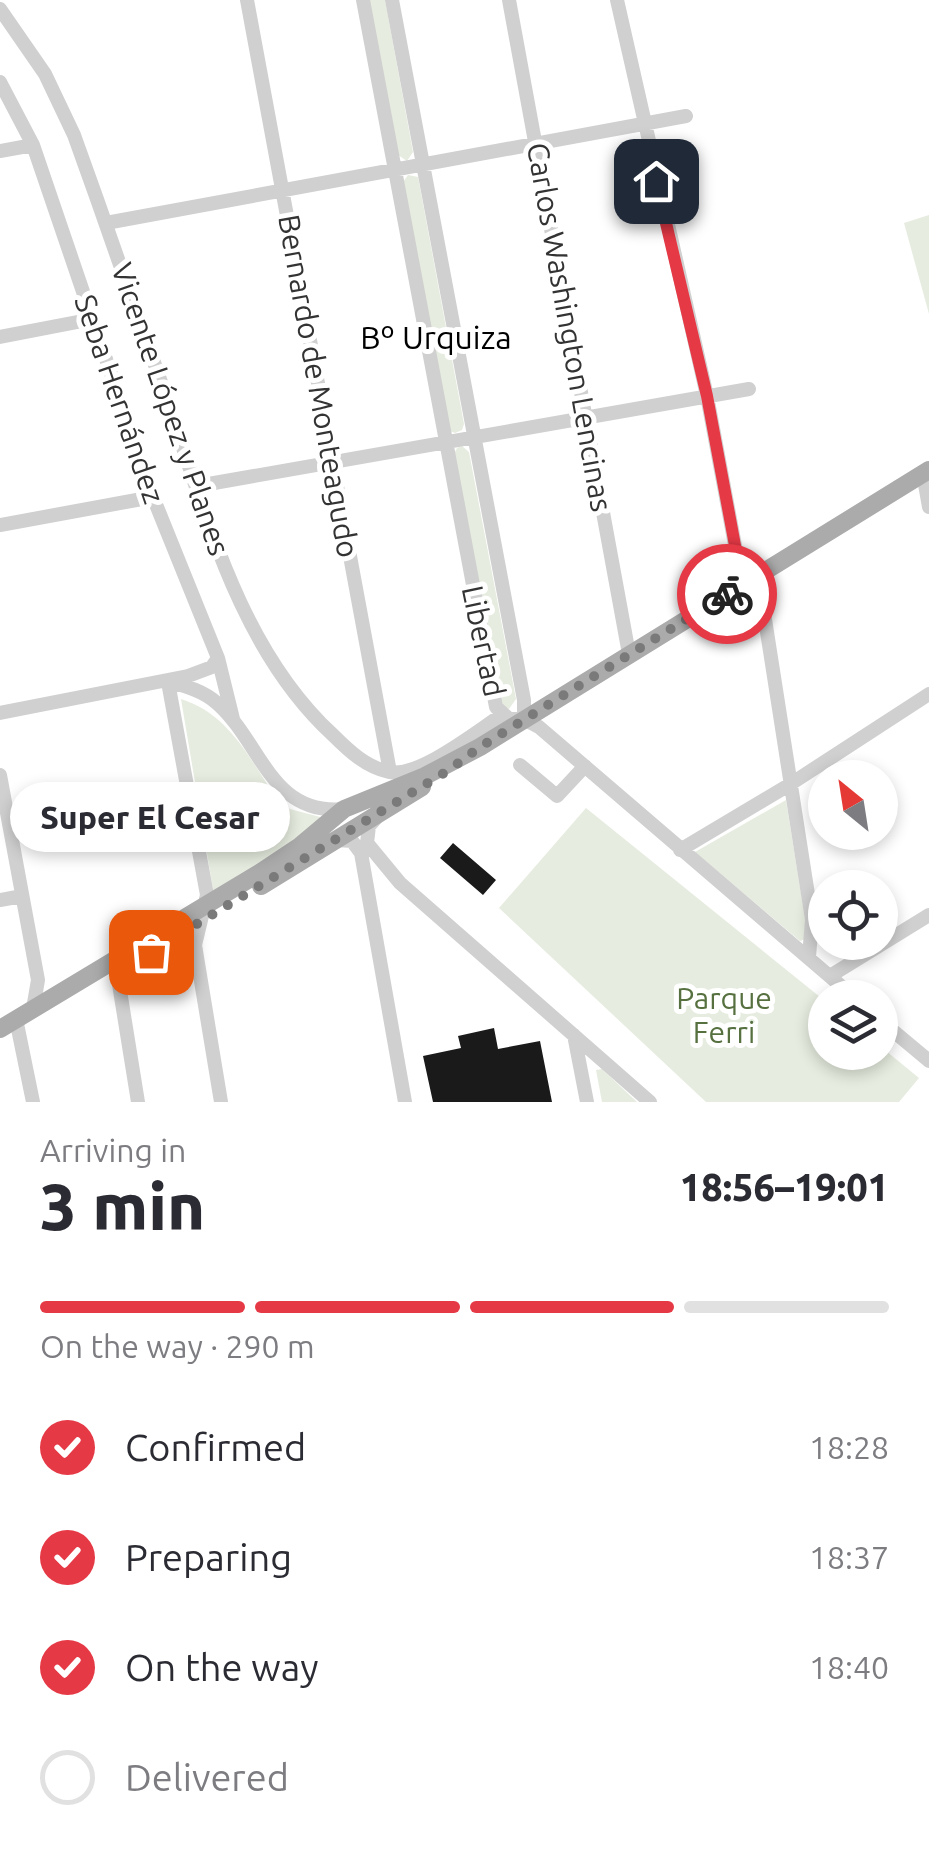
<!DOCTYPE html>
<html lang="en">
<head>
<meta charset="utf-8">
<style>
	:root { --surface:#fff; --page:#f7f7f7; --text:#2b2b33; --muted:#7c7c81; --line:#e1e1e2; --accent:#e63946 }
	body { margin:0; font-family:Ubuntu,sans-serif; background:var(--page); color:var(--text); height:100vh; display:flex; flex-direction:column; font-size:38px; white-space:nowrap }
	* { box-sizing:border-box; margin:0 }
	p { font-size:32px; color:var(--muted) }
	.icon { flex:none; width:55px; height:55px; fill:none; stroke:currentColor; stroke-width:2; stroke-linecap:round; stroke-linejoin:round }
	.map { position:relative; height:1102px; overflow:hidden }
	.details { display:flex; flex-direction:column; background:var(--surface); flex:1 }
	.details>* { flex:none }
	.needle { width:65px; rotate:330deg }
	.fabs { position:absolute; left:808px; top:760px; display:grid; gap:20px }
	.fabs a { display:grid; place-items:center; width:90px; height:90px; border-radius:50%; background:var(--surface); box-shadow:0 5px 15px #0003; font-size:50px }
	.pin { position:absolute; display:grid; place-items:center; width:85px; height:85px; color:#fff; margin:-42px; border-radius:20px; box-shadow:0 5px 15px #0006 }
	.courier { position:absolute; display:grid; place-items:center; width:100px; height:100px; margin:-50px; border:8px solid #e63946; border-radius:50%; background:#fff; color:#222; box-shadow:0 2px 12px #0007 }
	.bubble { position:absolute; height:70px; border-radius:35px; background:var(--surface); box-shadow:0 5px 15px #0003; font-size:32px; font-weight:800; line-height:70px; text-align:center }
	.head em { font-style:normal; font-weight:800 }
	.head div { display:flex; flex-direction:column-reverse }
	.head { display:flex; align-items:center; justify-content:space-between; height:170px; padding:0 40px }
	h1 { font-size:65px; font-weight:800; line-height:75px }
	.bar { display:grid; grid-template-columns:repeat(4,1fr); gap:15px 10px; align-content:center; height:120px; padding:0 40px }
	.bar i { height:12px; border-radius:8px; background:var(--line) }
	.bar .selected { background:var(--accent) }
	.bar p { grid-column:span 4 }
	ol { padding:0 40px; list-style:none }
	li { display:flex; align-items:center; gap:30px; height:110px }
	li p { margin-inline-start:auto }
	li .icon { padding:10px; border-radius:50%; background:var(--accent); color:#fff; stroke-width:4 }
	li:last-child { color:var(--muted) }
	li i { width:55px; height:55px; border:5px solid var(--line); border-radius:50% }
	.map>svg:first-child { display:block }
	.green { fill:#e6ecdf }
	.building { fill:#1a1a1a }
	.lines { fill:none; stroke-linecap:round; stroke-linejoin:round }
	.minor { stroke:#d0d0d0; stroke-width:14 }
	.major { stroke:#ababab; stroke-width:18 }
	.done { stroke:#7a7a7a; stroke-width:10; stroke-dasharray:0 18 }
	.route { stroke:#e63946; stroke-width:12 }
	.labels { text-anchor:middle; dominant-baseline:central; stroke-width:10; stroke-linejoin:round; paint-order:stroke }
	.street-label { font-size:30px; fill:#333; stroke:#fff }
	.park-label { font-size:30px; fill:#56703f; stroke:#fff }
	.neighbourhood-label { font-size:32px; fill:#000; stroke:#fff }
</style>
</head>
<body>
<div class="map">
<svg width="929" height="1102" viewBox="0 0 929 1102">
	<rect width="100%" height="100%" fill="#fff"/>
	<path class="green" d="M369,0h16l28,152 -6,9 -9,-6z
		M408,175l10,2 46,247 -2,6 -7,3 -5,-2 -47,-249z
		M929,215v99l-25,-91z
		M462,446l7,6 47,247 -7,10 -7,-2 -48,-253 3,-6z
		M181,699c49,15 70,62 97,102l12,8 34,9 -21,18 -89,59z
		M786,800l22,138 -8,3 -105,-89z
		M586,808l239,193v51h55v-6l39,32 -20,24h-193l-207,-194z
		M602,1069l35,33h-35l-6,-32z"/>
	<path class="building" d="M453,843l43,37 -13,15 -43,-37z
		M494,1028l4,21 42,-8 12,61h-119l-10,-46 38,-8 -3,-12z"/>
	<g class="lines">
		<path class="minor" d="M247,0l143,772
			M363,0l133,707 13,12h15l15,8 316,271
			M392,0l132,700v19
			M509,0l120,654
			M617,0l90,396 30,160 25,44 50,320 -3,37
			M0,9l45,65 29,61c30,83 59,166 88,250 42,120 74,261 171,350 16,16 33,32 56,37 30,6 88,-41 113,-57
			M0,82l33,63 120,352 65,161 15,61
			M0,151l33,-6
			M106,223l580,-107
			M0,337l93,-18
			M923,473l6,34
			M197,486l552,-97
			M0,525l153,-28
			M168,682l39,213 -12,50 26,157
			M168,682c18,4 36,9 50,22 44,40 53,112 126,105
			M0,713l188,-37 24,-9 6,-9
			M520,765l37,31 28,-30
			M0,775l38,205 -5,29
			M377,817l-8,9 -2,17 33,40 250,219
			M336,840l16,1 9,12 44,249
			M680,850l109,-65 140,-91
			M0,900l22,-4
			M117,972l21,130
			M830,976l99,-61
			M16,1019l17,83
			M880,1020l49,41
			M574,1035l13,67"/>
		<path class="major" d="M261,886l161,-99
			M0,1029l261,-157 39,-26 44,-37 81,-33 55,-29 449,-277"/>
	</g>
	<g class="lines">
		<path class="done" d="M151,952l298,-182 31,-23 247,-153"/>
		<path class="route" d="M656,181l51,215 30,160 14,23 -24,15"/>
	</g>
	<g class="labels">
		<g class="street-label">
			<text transform="translate(570 327) rotate(80)">Carlos Washington Lencinas</text>
			<text transform="translate(319 386) rotate(80)">Bernardo de Monteagudo</text>
			<text transform="translate(120 399) rotate(71)">Seba Hernández</text>
			<text transform="translate(171 409) rotate(71)">Vicente López y Planes</text>
			<text transform="translate(484 641) rotate(78)">Libertad</text>
		</g>
		<g class="park-label">
			<text x="724" y="998">Parque<tspan x="724" dy="34">Ferri</tspan></text>
		</g>
		<g class="neighbourhood-label">
			<text x="436" y="337">Bº Urquiza</text>
		</g>
	</g>
</svg>
<div class="fabs">
<a><svg class="needle" viewBox="-14 -14 28 28"><path d="M0-13l5 13h-10z" fill="#e53935"/><path d="M0 13l5-13h-10z" fill="#7c7c81"/></svg></a>
<a><svg class="icon" aria-label="locate" viewBox="0 0 24 24"><circle cx="12" cy="12" r="6"/><path d="M12 2v4M12 18v4M2 12h4M18 12h4"/></svg></a>
<a><svg class="icon" aria-label="layers" viewBox="0 0 24 24"><path d="M12 4l9 5-9 5-9-5zM3 14l9 5 9-5"/></svg></a>
</div>
<div class="pin" style="left:151px;top:952px;background:#ea580c"><svg class="icon" aria-label="bag" viewBox="0 0 24 24"><path d="M5 8h14l-1 12H6zM9 8a3 3 0 0 1 6 0"/></svg></div>
<div class="pin" style="left:656px;top:181px;background:#1f2937"><svg class="icon" aria-label="home" viewBox="0 0 24 24"><path d="M3 11l9-7 9 7M6 9v11h12V9"/></svg></div>
<div class="courier" style="left:727px;top:594px"><svg class="icon" aria-label="bike" viewBox="0 0 24 24"><circle cx="6" cy="16" r="4"/><circle cx="18" cy="16" r="4"/><path d="M6 16l4-8h5l3 8M10 8l3 8H6M13 5h3"/></svg></div>
<div class="bubble" style="left:10px;top:782px;width:280px">Super El Cesar</div>
</div>
<section class="details">
<div class="head"><div><h1>3 min</h1><p>Arriving in</p></div><em>18:56–19:01</em></div>
<div class="bar"><i class="selected"></i><i class="selected"></i><i class="selected"></i><i></i><p>On the way · 290 m</p></div>
<ol>
<li><svg class="icon" aria-label="check" viewBox="0 0 24 24"><path d="M5 12l5 5 9-10"/></svg>Confirmed<p>18:28</p></li>
<li><svg class="icon" aria-label="check" viewBox="0 0 24 24"><path d="M5 12l5 5 9-10"/></svg>Preparing<p>18:37</p></li>
<li><svg class="icon" aria-label="check" viewBox="0 0 24 24"><path d="M5 12l5 5 9-10"/></svg>On the way<p>18:40</p></li>
<li><i></i>Delivered</li>
</ol>
</section>
</body>
</html>
